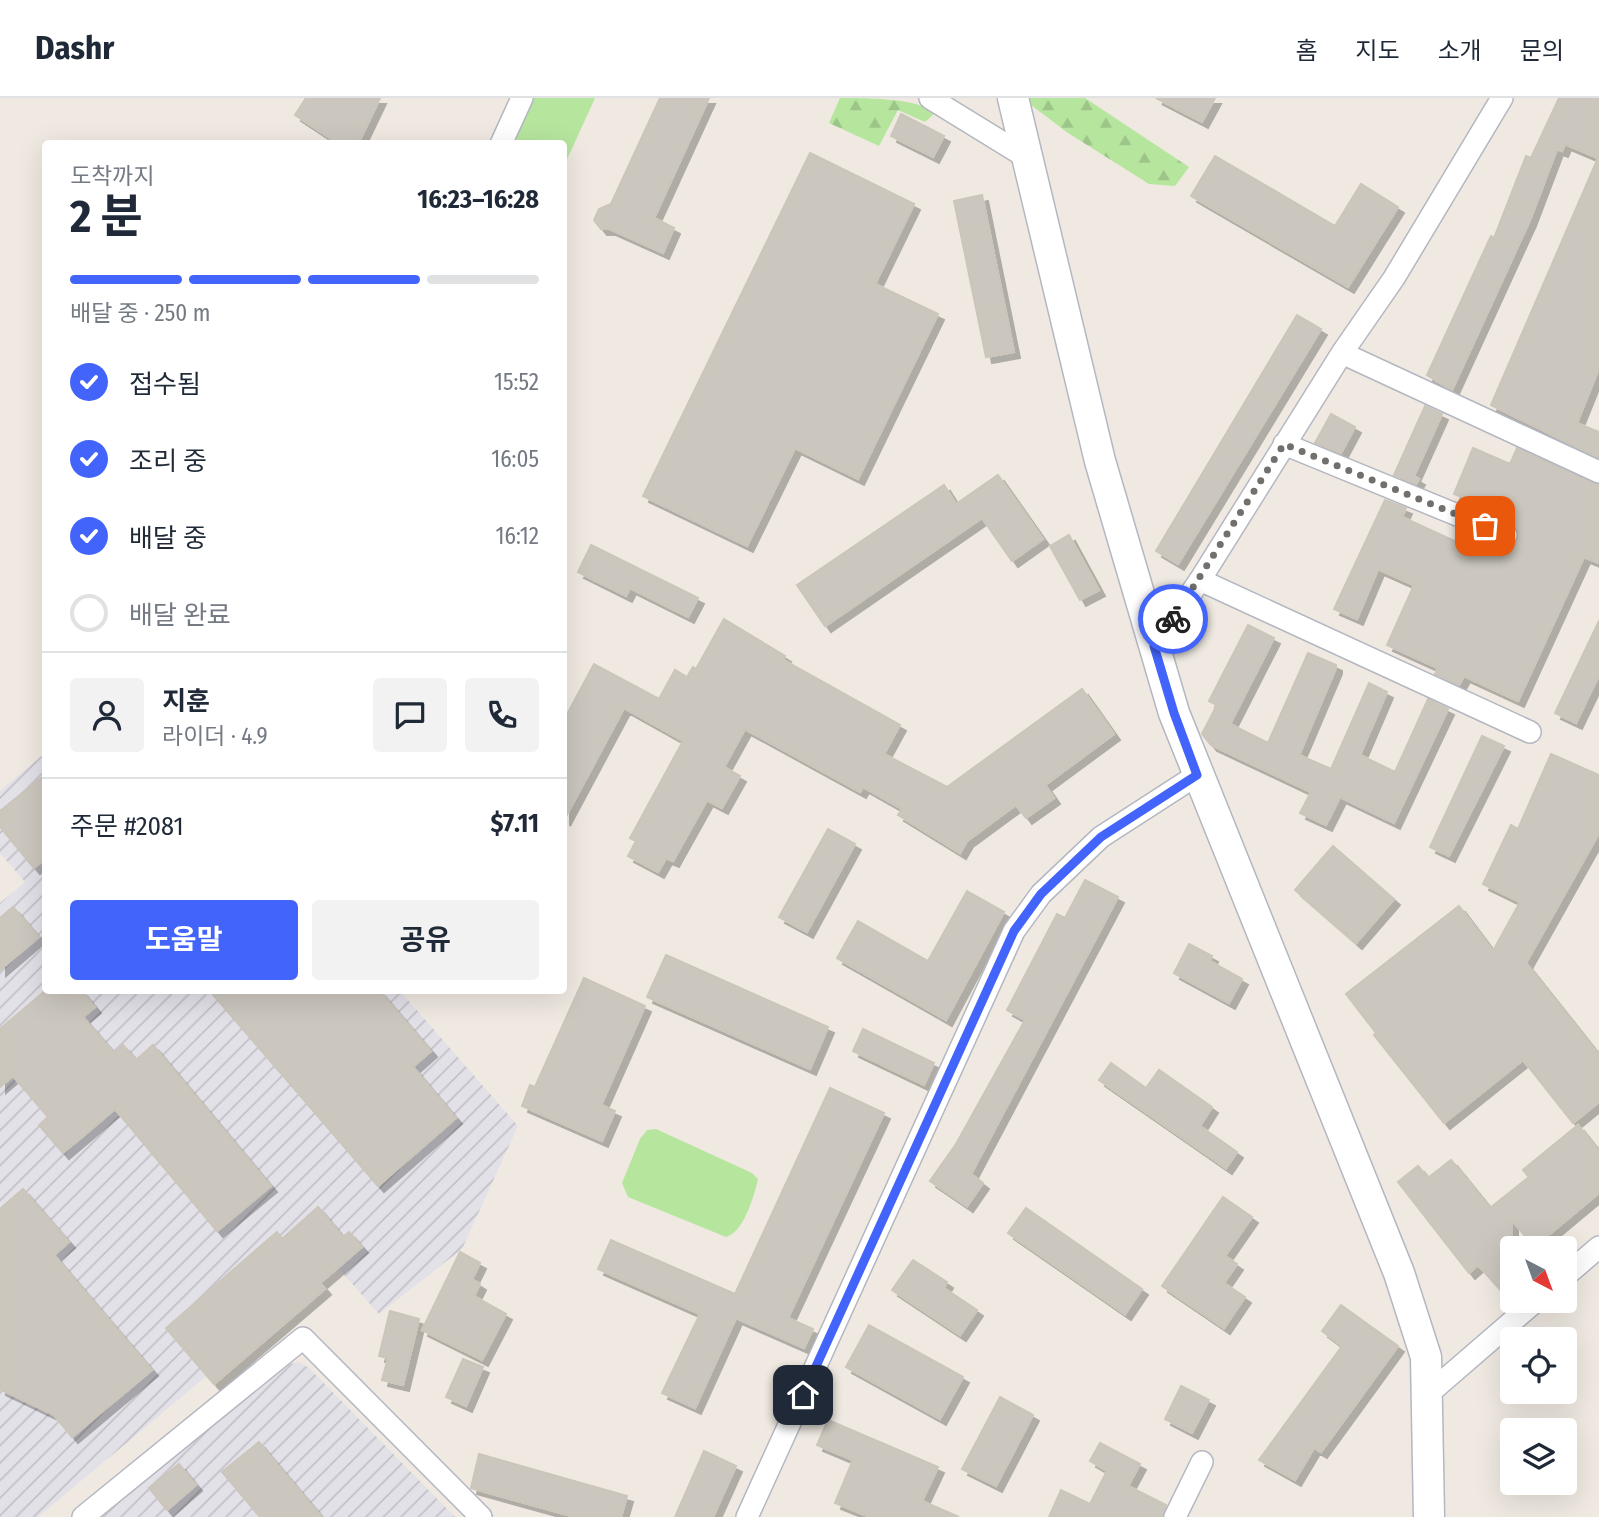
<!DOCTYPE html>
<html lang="ko">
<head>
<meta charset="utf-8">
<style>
	:root { --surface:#fff; --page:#f2f2f3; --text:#1f2937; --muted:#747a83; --line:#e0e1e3; --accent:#4264fb }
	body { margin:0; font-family:"Fira Sans Condensed","Noto Sans KR",sans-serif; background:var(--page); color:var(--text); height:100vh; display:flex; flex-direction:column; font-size:26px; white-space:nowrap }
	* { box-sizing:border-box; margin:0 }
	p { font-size:23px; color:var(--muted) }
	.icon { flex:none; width:38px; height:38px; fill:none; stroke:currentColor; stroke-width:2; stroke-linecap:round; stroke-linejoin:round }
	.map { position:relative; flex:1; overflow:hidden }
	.details { position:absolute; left:42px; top:42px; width:525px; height:854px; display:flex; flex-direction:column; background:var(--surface); border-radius:7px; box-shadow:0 7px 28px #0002 }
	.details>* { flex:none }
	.needle { width:46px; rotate:139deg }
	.tools { position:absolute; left:1500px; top:1138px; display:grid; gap:14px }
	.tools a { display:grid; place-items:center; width:77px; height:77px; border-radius:7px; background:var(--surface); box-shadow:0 7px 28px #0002; font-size:35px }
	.pin { position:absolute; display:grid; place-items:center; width:60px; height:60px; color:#fff; margin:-30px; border-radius:14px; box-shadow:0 4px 10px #0006 }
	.courier { position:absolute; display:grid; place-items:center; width:70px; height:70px; margin:-35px; border:5px solid #4264fb; border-radius:50%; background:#fff; color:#222; box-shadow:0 2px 9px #0007 }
	.head em { font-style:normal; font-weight:700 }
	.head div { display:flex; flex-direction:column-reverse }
	.head { display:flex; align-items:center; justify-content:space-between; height:119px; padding:0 28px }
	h1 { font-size:46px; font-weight:700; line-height:52px }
	.bar { display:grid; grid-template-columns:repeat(4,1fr); gap:10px 7px; align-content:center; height:84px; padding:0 28px }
	.bar i { height:9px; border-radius:5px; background:var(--line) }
	.bar .active { background:var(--accent) }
	.bar p { grid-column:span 4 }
	.line { display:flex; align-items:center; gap:18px; padding:0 28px; border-top:2px solid var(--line) }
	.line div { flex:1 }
	.round { display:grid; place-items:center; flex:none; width:74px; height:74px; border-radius:7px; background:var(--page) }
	ol { padding:0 28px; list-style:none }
	li { display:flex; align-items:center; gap:21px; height:77px }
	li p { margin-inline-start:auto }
	li .icon { padding:7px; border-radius:50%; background:var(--accent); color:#fff; stroke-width:4 }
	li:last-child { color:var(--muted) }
	li i { width:38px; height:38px; border:4px solid var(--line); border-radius:50% }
	.primary-button { display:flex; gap:14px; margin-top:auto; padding:14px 28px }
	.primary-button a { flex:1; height:80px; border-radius:7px; background:var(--accent); color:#fff; font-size:28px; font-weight:700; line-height:80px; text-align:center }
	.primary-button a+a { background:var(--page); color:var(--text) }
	header { display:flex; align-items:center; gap:42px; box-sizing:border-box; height:98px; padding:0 35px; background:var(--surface); border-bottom:2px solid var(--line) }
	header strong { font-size:33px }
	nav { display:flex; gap:38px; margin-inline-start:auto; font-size:24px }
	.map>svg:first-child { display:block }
	.industrial { fill:url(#industrial-furrows) }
	.grass { fill:#b6e59e }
	.forest { fill:url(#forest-firs) }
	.building { fill:#cbc7bf; stroke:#cbc5ba; stroke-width:2; filter:url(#shadow) }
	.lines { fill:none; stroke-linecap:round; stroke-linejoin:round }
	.street-casing { stroke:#b4b7c1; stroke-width:24 }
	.secondary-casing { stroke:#b4b7c1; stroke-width:33 }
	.street { stroke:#fff; stroke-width:21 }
	.secondary { stroke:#fff; stroke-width:30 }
	.done { stroke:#726f6d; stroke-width:7; stroke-dasharray:0 12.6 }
	.route { stroke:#4264fb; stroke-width:9 }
</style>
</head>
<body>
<header>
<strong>Dashr</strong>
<nav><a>홈</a><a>지도</a><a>소개</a><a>문의</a></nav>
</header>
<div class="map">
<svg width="1599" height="1419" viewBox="0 0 1599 1419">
	<defs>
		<pattern id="industrial-furrows" width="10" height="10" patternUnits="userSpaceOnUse" patternTransform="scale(1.75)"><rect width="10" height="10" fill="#e3e1e8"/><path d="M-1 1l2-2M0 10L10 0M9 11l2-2" fill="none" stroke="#c3c1c7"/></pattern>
		<pattern id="forest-firs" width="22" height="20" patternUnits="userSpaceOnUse" patternTransform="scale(1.75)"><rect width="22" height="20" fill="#b6e59e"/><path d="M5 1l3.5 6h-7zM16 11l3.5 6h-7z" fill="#9dc588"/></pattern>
		<filter id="shadow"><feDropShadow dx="6" dy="6" stdDeviation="0" flood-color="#0004"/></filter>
	</defs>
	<rect width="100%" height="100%" fill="#efe9e1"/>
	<path class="industrial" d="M45,655l1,237 354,1 118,135 -56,123 -83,65 -42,-47 -299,250h-38v-614l25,-21 -25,-29v-62z
		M299,1264l10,6 146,149h-353l183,-152z"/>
	<path class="grass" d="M533,0h62l-31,68v-22h-52z
		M656,1031l96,44 6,6c-4,17 -14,53 -32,58l-98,-40 -6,-14 18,-44 7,-9z"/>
	<path class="forest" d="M840,0c23,0 84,0 94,16l-9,8 -27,-12 -19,36 -50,-23z
		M1029,0h56l104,69 -14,19 -26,-2 -81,-51 -37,-28z"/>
	<path class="building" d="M306,0h74l-22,46h-19l-44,-29z
		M660,0h49l-55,120 20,10 -11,25 -53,-24h-9l-7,-9 5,-11 12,-5z
		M1156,0h59l-13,24z
		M1559,0h40v270l-22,55 22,9v26l-108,-53 107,-247 -33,-14 -3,7 -5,-2 -27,71 -78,170 -25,-15 64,-139 3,2 32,-82 5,2z
		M901,16l43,22 -11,21 -42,-21z
		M810,55l104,51 -39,80 63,30 -80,165 -63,-31 -48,98 -104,-50z
		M1215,58l120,70 26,-42 37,23 -50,80 -157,-91z
		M982,97l32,157 -28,5 -32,-156z
		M1297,217l24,14 -143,235 -22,-13z
		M1425,308l17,8 -28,62 5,3 -3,5 -22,-9z
		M1331,316l24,13 -14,26 -26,-10z
		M1473,350l37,16 7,-16 82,37v78l-15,-6 -66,144 -54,-25 -5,9 -24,-11 3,-6 -51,-23 27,-60 -36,-16 -21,50 -23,-10 51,-109 21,8 -4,9 72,33 5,-12 23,9 13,-2 4,-11 -3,-8 -27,-12 3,-5 -38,-15z
		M998,377l45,64 -31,22 -30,-43 -157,108 -28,-41 147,-100 12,19z
		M1069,437l30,55 -19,10 -30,-54z
		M591,447l107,53 -10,19 -58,-29 -4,8 -48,-24z
		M724,521l61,37 -3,3 118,66 -16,29 63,33 135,-98 32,45 -69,51 9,13 -28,20 -10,-13 -49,36 -7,12 -62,-38 4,-6 -39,-22 -3,5 -115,-63 -21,38 16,9 -18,32 -15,-8 -34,61 -7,-3 -8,14 -30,-16 8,-15 -6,-3 53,-97 -59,-33 -60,112v-100l30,-56 65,35 16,-29 12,7 6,-10 3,2z
		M1599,523v54l-23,48 -21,-10z
		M1248,527l26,13 -44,86 38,19 40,-90 28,12v3l-37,87 32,14 38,-86 18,9 -27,63 35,17 33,-73 20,10 -54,114 -54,-26 -14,28 -26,-12 11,-21 -100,-47 -9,-11 15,-29 -8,-4z
		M1482,638l22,10 -55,110 -19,-9z
		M1551,656l48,21v58l-73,130 73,92v47l-26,21 -50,-63 -79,63 -70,-88 2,-2 -30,-39 113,-88 34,45 27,-49 -37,-18 28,-59 7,4z
		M46,676v84l-12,10 -34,-41v-16z
		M828,731l27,15 -48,88 -28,-15z
		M1333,748l61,53 -38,44 -61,-53z
		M1085,782l33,17 -147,277 12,9 -16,23 -37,-25 26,-37 69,-124 -18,-10 50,-96 8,4z
		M967,793l37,21 -58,108 -109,-62 21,-37 70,40z
		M13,809l26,30 -39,33v-52z
		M1189,846l23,12 -2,5 32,18 -13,24 -55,-30z
		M666,857l162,72 -18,42 -163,-72z
		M584,880l61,28 -44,99 14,6 -13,30 -80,-35 8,-21 5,2z
		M46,892h35l14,17 -12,10 31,36 9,-8 13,15 17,-15 118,141 -54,45 -102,-122 -52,44 -24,-28 9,-8 -35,-41 -13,11v-58z
		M209,892h170l52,61 -18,16 43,51 -78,68z
		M863,931l71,34 -10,22 -71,-34z
		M1111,965l35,25 13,-18 53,37 -12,19 37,26 -11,16 -127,-88z
		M830,990l54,25 -96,205 25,11 -9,19 -68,-30 -41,90 -33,-15 38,-79 -102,-45 13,-29 124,54z
		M1578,1027l21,26v42l-65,54 -22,-27v83l-34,-38 -9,8 -71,-91 20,-16 10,12 23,-18 39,48 39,-31 -6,-7z
		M23,1091l46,53 -15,13 98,115 -80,67 -18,-22 -54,-26v-180z
		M1223,1099l29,20 -27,39 12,8 -13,19 21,14 -21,31 -62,-42z
		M318,1109l25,30 6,-5 13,15 -42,36 5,6 -111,95 -48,-56 111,-96 5,7z
		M1026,1110l116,81 -17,25 -117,-81z
		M460,1154l20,11 -8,16 8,5 -6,12 32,18 -24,46 -60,-30z
		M913,1162l34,22 -3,6 33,22 -17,25 -68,-45z
		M1341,1207l57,41 -77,106 -7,-4 -19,32 -36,-20 83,-114 -20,-15z
		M390,1213l29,8 -16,66 -21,-5 6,-22 -9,-2z
		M869,1227l94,52 -23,42 -94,-52z
		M463,1261l20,8 -17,39 -20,-9z
		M1181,1288l28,14 -17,33 -27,-14z
		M1000,1299l33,18 -37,71 -34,-17z
		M828,1322l110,47 -16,34 37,16h-89l-35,-14 18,-43 -36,-15z
		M259,1344l8,10 55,65h-62l-38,-45z
		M1100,1345l40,21 -12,22 38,19 -4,12h-113l12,-27 29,14 17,-33 -17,-10z
		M704,1353l32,15 -23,51h-38z
		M479,1356l148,42 -6,21h-46l-104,-29z
		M179,1366l17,21 -29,25 -18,-22z"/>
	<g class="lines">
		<g class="street-casing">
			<path id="street" d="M930,0l96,59
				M501,46l21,-46
				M1342,255l257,119
				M1284,346l222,91
				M1200,482l330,152
				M1155,548l45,-66 142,-227 52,-75 108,-180
				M1564,1179l35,-30
				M1427,1297l110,-95
				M83,1419l220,-179 178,179
				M747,1419l267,-586 27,-37 60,-57 96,-62
				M1175,1419l27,-55"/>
		</g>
		<g class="secondary-casing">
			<path id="secondary" d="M1013,0l87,363 74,252 225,560 27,84 3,160"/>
		</g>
		<use href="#street" class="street"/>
		<use href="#secondary" class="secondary"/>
	</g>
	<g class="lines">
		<path class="done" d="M1173,521l111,-175 201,82"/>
		<path class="route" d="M803,1297l211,-464 27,-37 60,-57 96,-62 -23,-62 -20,-67 19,-27"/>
	</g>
</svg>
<div class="tools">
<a><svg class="needle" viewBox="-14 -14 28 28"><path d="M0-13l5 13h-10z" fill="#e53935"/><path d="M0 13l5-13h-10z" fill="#747a83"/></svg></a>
<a><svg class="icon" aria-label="locate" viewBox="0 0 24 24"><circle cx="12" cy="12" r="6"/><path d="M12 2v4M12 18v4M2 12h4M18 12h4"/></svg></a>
<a><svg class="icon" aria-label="layers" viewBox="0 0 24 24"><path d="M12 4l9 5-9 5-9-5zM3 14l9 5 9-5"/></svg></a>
</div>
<div class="pin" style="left:1485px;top:428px;background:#ea580c"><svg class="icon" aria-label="bag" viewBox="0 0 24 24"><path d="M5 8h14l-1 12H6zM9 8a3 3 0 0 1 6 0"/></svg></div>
<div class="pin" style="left:803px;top:1297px;background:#1f2937"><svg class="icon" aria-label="home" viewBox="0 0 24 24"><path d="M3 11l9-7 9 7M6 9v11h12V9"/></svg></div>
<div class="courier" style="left:1173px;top:521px"><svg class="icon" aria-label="bike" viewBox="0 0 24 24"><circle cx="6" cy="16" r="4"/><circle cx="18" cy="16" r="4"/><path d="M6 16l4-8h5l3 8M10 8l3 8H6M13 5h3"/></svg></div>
<section class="details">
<div class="head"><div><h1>2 분</h1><p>도착까지</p></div><em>16:23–16:28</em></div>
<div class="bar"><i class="active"></i><i class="active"></i><i class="active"></i><i></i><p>배달 중 · 250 m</p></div>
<ol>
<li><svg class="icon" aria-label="check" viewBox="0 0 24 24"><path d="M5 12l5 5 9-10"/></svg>접수됨<p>15:52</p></li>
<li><svg class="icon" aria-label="check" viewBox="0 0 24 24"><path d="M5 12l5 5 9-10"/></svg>조리 중<p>16:05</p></li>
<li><svg class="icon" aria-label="check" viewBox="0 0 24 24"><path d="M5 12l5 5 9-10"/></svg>배달 중<p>16:12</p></li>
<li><i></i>배달 완료</li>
</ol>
<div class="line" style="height:126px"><a class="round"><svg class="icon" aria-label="person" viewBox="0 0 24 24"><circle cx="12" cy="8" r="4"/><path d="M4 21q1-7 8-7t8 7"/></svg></a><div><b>지훈</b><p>라이더 · 4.9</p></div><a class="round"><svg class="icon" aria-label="chat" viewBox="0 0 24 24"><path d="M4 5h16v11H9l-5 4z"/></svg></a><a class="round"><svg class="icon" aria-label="phone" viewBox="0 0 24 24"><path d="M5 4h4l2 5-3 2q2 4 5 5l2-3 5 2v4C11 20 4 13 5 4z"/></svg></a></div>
<div class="line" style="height:91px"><div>주문 #2081</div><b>$7.11</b></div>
<div class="primary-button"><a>도움말</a><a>공유</a></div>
</section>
</div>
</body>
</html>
